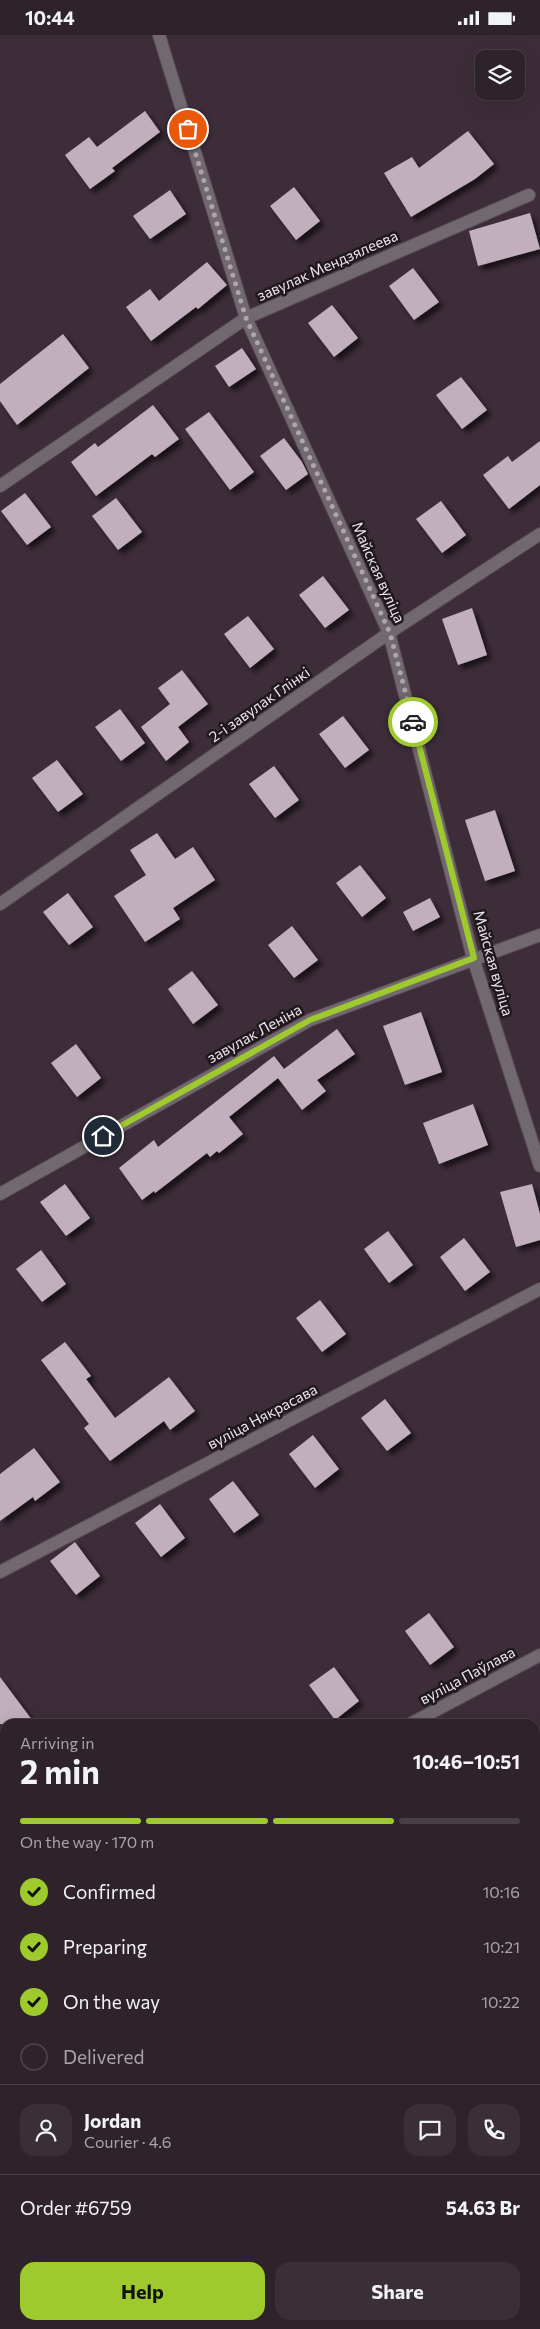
<!DOCTYPE html>
<html lang="en">
<head>
<meta charset="utf-8">
<style>
	:root { --surface:#2e222b; --page:#3a2f37; --text:#f1f3f6; --muted:#a7a4a9; --line:#493f47; --accent:#9eca2e }
	body { margin:0; font-family:Commissioner,sans-serif; background:var(--page); color:var(--text); height:100vh; display:flex; flex-direction:column; font-size:19px; white-space:nowrap }
	* { box-sizing:border-box; margin:0 }
	p { font-size:16px; color:var(--muted) }
	.icon { flex:none; width:28px; height:28px; fill:none; stroke:currentColor; stroke-width:2; stroke-linecap:round; stroke-linejoin:round }
	.map { position:relative; flex:1; overflow:hidden }
	.details { position:absolute; left:0px; top:1684px; width:540px; height:611px; display:flex; flex-direction:column; background:var(--surface); border-radius:15px 15px 0 0; box-shadow:0 5px 20px #0002,0 0 0 1px var(--line) }
	.details>* { flex:none }
	.fabs { position:absolute; left:475px; top:15px; display:grid; gap:10px }
	.fabs a { display:grid; place-items:center; width:50px; height:50px; border-radius:10px; background:var(--surface); box-shadow:0 5px 20px #0002,0 0 0 1px var(--line); font-size:25px }
	.pin { position:absolute; display:grid; place-items:center; width:42px; height:42px; color:#fff; margin:-21px; border:2px solid #fff; border-radius:50%; box-shadow:0 1px 5px #0007 }
	.courier { position:absolute; display:grid; place-items:center; width:50px; height:50px; margin:-25px; border:4px solid #9eca2e; border-radius:50%; background:#fff; color:#222; box-shadow:0 1px 6px #0007 }
	.head em { font-style:normal; font-weight:700 }
	.head div { display:flex; flex-direction:column-reverse }
	.head { display:flex; align-items:center; justify-content:space-between; height:85px; padding:0 20px }
	h1 { font-size:32px; font-weight:700; line-height:38px }
	.bar { display:grid; grid-template-columns:repeat(4,1fr); gap:8px 5px; align-content:center; height:60px; padding:0 20px }
	.bar i { height:6px; border-radius:4px; background:var(--line) }
	.bar .active { background:var(--accent) }
	.bar p { grid-column:span 4 }
	.line { display:flex; align-items:center; gap:12px; padding:0 20px; border-top:1px solid var(--line) }
	.line div { flex:1 }
	.round { display:grid; place-items:center; flex:none; width:52px; height:52px; border-radius:15px; background:var(--page) }
	ol { padding:0 20px; list-style:none }
	li { display:flex; align-items:center; gap:15px; height:55px }
	li p { margin-inline-start:auto }
	li .icon { padding:5px; border-radius:50%; background:var(--accent); color:#111; stroke-width:4 }
	li:last-child { color:var(--muted) }
	li i { width:28px; height:28px; border:2px solid var(--line); border-radius:50% }
	.button { display:flex; gap:10px; margin-top:auto; padding:10px 20px }
	.button a { flex:1; height:58px; border-radius:15px; background:var(--accent); color:#111; font-size:20px; font-weight:700; line-height:58px; text-align:center }
	.button a+a { background:var(--page); color:var(--text) }
	.status { display:flex; justify-content:space-between; align-items:center; height:35px; padding:0 25px; background:var(--surface); direction:ltr }
	.status svg { height:14px; fill:currentColor }
	.map>svg:first-child { display:block }
	.forest { fill:#845179 }
	.building { fill:#c2afbd; filter:url(#shadow) }
	.lines { fill:none; stroke-linecap:round; stroke-linejoin:round }
	.minor-casing { stroke:#594a55; stroke-width:14 }
	.tertiary-casing { stroke:#594a55; stroke-width:14 }
	.minor { stroke:#71696f; stroke-width:12 }
	.tertiary { stroke:#71696f; stroke-width:12 }
	.done { stroke:#b0a4ad; stroke-width:5; stroke-dasharray:0 9 }
	.route { stroke:#9eca2e; stroke-width:6 }
	.labels { text-anchor:middle; dominant-baseline:central; stroke-width:5; stroke-linejoin:round; paint-order:stroke }
	.street-label { font-size:15px; fill:#eee4eb; stroke:#1f181d }
</style>
</head>
<body>
<div class="status"><b>10:44</b><svg viewBox="0 0 49 12"><path d="M0 12V9h3v3zM5 12V6h3v6zM10 12V3h3v9zM15 12V0h3v12zM26 1h20v11H26zM47 4h2v5h-2z"/></svg></div>
<div class="map">
<svg width="540" height="2294" viewBox="0 0 540 2294">
	<defs>
		<filter id="shadow"><feDropShadow dx="4.5" dy="4.5" stdDeviation="2.5" flood-color="#0009"/></filter>
	</defs>
	<rect width="100%" height="100%" fill="#3d2d39"/>
	<path class="forest" d="M143,2290h104l2,4h-113z"/>
	<path class="building" d="M145,76l15,21 -48,36 3,3 -25,18 -25,-34 24,-18 8,10z
		M468,96l26,33 -19,15 -64,38 -27,-44 28,-16 7,11z
		M294,152l26,34 -24,19 -26,-34z
		M170,155l16,24 -36,25 -17,-23z
		M530,178l10,36 -62,17 -9,-35z
		M207,227l20,23 -29,24 -2,-2 -45,34 -25,-34 24,-18 9,12z
		M413,233l26,34 -25,18 -25,-34z
		M332,270l26,33 -24,19 -26,-34z
		M63,299l26,34 -72,57 -17,-24v-17z
		M242,313l14,21 -27,18 -14,-21z
		M461,342l26,33 -25,19 -26,-34z
		M153,370l26,34 -24,18 -3,-3 -56,42 -25,-34 24,-19 3,4z
		M209,377l45,60 -24,18 -45,-61z
		M284,403l18,24 6,12 -22,16 -26,-34z
		M540,406v44l-31,24 -26,-34 25,-19 4,6z
		M25,458l26,34 -24,18 -26,-34z
		M116,463l26,34 -24,18 -26,-34z
		M441,466l25,34 -24,18 -26,-34z
		M323,541l26,34 -24,18 -26,-33z
		M472,573l15,47 -29,10 -16,-46z
		M248,581l26,33 -24,19 -26,-34z
		M182,635l26,34 -30,23 11,15 -23,19 -25,-34 29,-23 -12,-16z
		M120,674l25,34 -24,18 -26,-34z
		M343,681l26,34 -24,18 -26,-34z
		M57,725l26,34 -25,18 -26,-34z
		M274,731l25,34 -24,18 -26,-34z
		M495,775l20,61 -30,10 -20,-61z
		M157,798l18,26 18,-12 22,33 -42,28 7,11 -35,23 -31,-46 32,-21 -16,-25z
		M360,830l26,33 -24,19 -26,-34z
		M68,858l25,34 -24,18 -26,-33z
		M430,863l10,19 -27,14 -10,-19z
		M292,891l26,34 -24,18 -26,-33z
		M192,936l26,34 -25,19 -25,-35z
		M421,977l21,60 -37,13 -22,-59z
		M337,994l18,25 -38,26 9,11 -24,19 -24,-32 -49,39 14,17 -24,19 -2,-2 -7,6 -3,-4 -52,40 -1,-2 -12,9 -23,-32 35,-28 4,7 116,-91 10,13z
		M76,1009l25,34 -24,19 -26,-34z
		M473,1069l15,41 -49,19 -16,-41z
		M65,1149l25,34 -24,18 -26,-34z
		M532,1149l8,30v26l-24,7 -16,-55z
		M388,1196l25,34 -24,18 -25,-34z
		M464,1203l26,34 -25,19 -25,-34z
		M41,1215l25,34 -24,18 -26,-33z
		M320,1265l26,34 -24,18 -26,-34z
		M65,1307l26,34 -5,3 29,39 54,-41 26,34 -25,19 -6,-9 -54,40 -26,-33 5,-4 -48,-64z
		M385,1364l26,34 -24,18 -26,-33z
		M313,1400l26,34 -24,19 -26,-34z
		M34,1413l26,34 -25,19 -2,-4 -33,24v-47z
		M233,1446l26,34 -25,18 -25,-34z
		M160,1469l25,34 -24,19 -26,-34z
		M75,1507l25,34 -24,19 -26,-34z
		M429,1578l25,34 -24,18 -25,-34z
		M334,1632l25,34 -24,19 -26,-35z
		M0,1642l35,47h-35z"/>
	<g class="lines">
		<g class="minor-casing">
			<path id="minor" d="M0,451l246,-168 283,-123
				M0,869l389,-271 151,-99
				M0,1159l310,-174 230,-85
				M0,1537l540,-283
				M410,1689l130,-69
				M0,1771l5,8
				M0,1943l5,-3
				M535,2021l5,-3
				M535,2107l5,3
				M324,2290l3,4
				M83,2294l7,-4"/>
		</g>
		<g class="tertiary-casing">
			<path id="tertiary" d="M159,0l87,283 143,315 84,325 67,208"/>
		</g>
		<use href="#minor" class="minor"/>
		<use href="#tertiary" class="tertiary"/>
	</g>
	<g class="lines">
		<path class="done" d="M188,94l58,189 144,315 23,89"/>
		<path class="route" d="M103,1101l207,-116 164,-62 -61,-236"/>
	</g>
	<g class="labels">
		<g class="street-label">
			<text transform="translate(327 230) rotate(-24)">завулак Мендзялеева</text>
			<text transform="translate(379 537) rotate(66)">Майская вуліца</text>
			<text transform="translate(259 669) rotate(-35)">2-і завулак Глінкі</text>
			<text transform="translate(494 928) rotate(74)">Майская вуліца</text>
			<text transform="translate(254 998) rotate(-29)">завулак Леніна</text>
			<text transform="translate(262 1381) rotate(-28)">вуліца Някрасава</text>
			<text transform="translate(467 1640) rotate(-28)">вуліца Паўлава</text>
		</g>
	</g>
</svg>
<div class="fabs">
<a><svg class="icon" aria-label="layers" viewBox="0 0 24 24"><path d="M12 4l9 5-9 5-9-5zM3 14l9 5 9-5"/></svg></a>
</div>
<div class="pin" style="left:188px;top:94px;background:#ea580c"><svg class="icon" aria-label="bag" viewBox="0 0 24 24"><path d="M5 8h14l-1 12H6zM9 8a3 3 0 0 1 6 0"/></svg></div>
<div class="pin" style="left:103px;top:1101px;background:#1f2937"><svg class="icon" aria-label="home" viewBox="0 0 24 24"><path d="M3 11l9-7 9 7M6 9v11h12V9"/></svg></div>
<div class="courier" style="left:413px;top:687px"><svg class="icon" aria-label="car" viewBox="0 0 24 24"><path d="M5 17H2v-5l4-1 3-4h7l3 4 3 1v5h-3M9 17h6M6 11h13"/><circle cx="7" cy="17" r="2"/><circle cx="17" cy="17" r="2"/></svg></div>
<section class="details">
<div class="head"><div><h1>2 min</h1><p>Arriving in</p></div><em>10:46–10:51</em></div>
<div class="bar"><i class="active"></i><i class="active"></i><i class="active"></i><i></i><p>On the way · 170 m</p></div>
<ol>
<li><svg class="icon" aria-label="check" viewBox="0 0 24 24"><path d="M5 12l5 5 9-10"/></svg>Confirmed<p>10:16</p></li>
<li><svg class="icon" aria-label="check" viewBox="0 0 24 24"><path d="M5 12l5 5 9-10"/></svg>Preparing<p>10:21</p></li>
<li><svg class="icon" aria-label="check" viewBox="0 0 24 24"><path d="M5 12l5 5 9-10"/></svg>On the way<p>10:22</p></li>
<li><i></i>Delivered</li>
</ol>
<div class="line" style="height:90px"><a class="round"><svg class="icon" aria-label="person" viewBox="0 0 24 24"><circle cx="12" cy="8" r="4"/><path d="M4 21q1-7 8-7t8 7"/></svg></a><div><b>Jordan</b><p>Courier · 4.6</p></div><a class="round"><svg class="icon" aria-label="chat" viewBox="0 0 24 24"><path d="M4 5h16v11H9l-5 4z"/></svg></a><a class="round"><svg class="icon" aria-label="phone" viewBox="0 0 24 24"><path d="M5 4h4l2 5-3 2q2 4 5 5l2-3 5 2v4C11 20 4 13 5 4z"/></svg></a></div>
<div class="line" style="height:65px"><div>Order #6759</div><b>54.63 Br</b></div>
<div class="button"><a>Help</a><a>Share</a></div>
</section>
</div>
</body>
</html>
